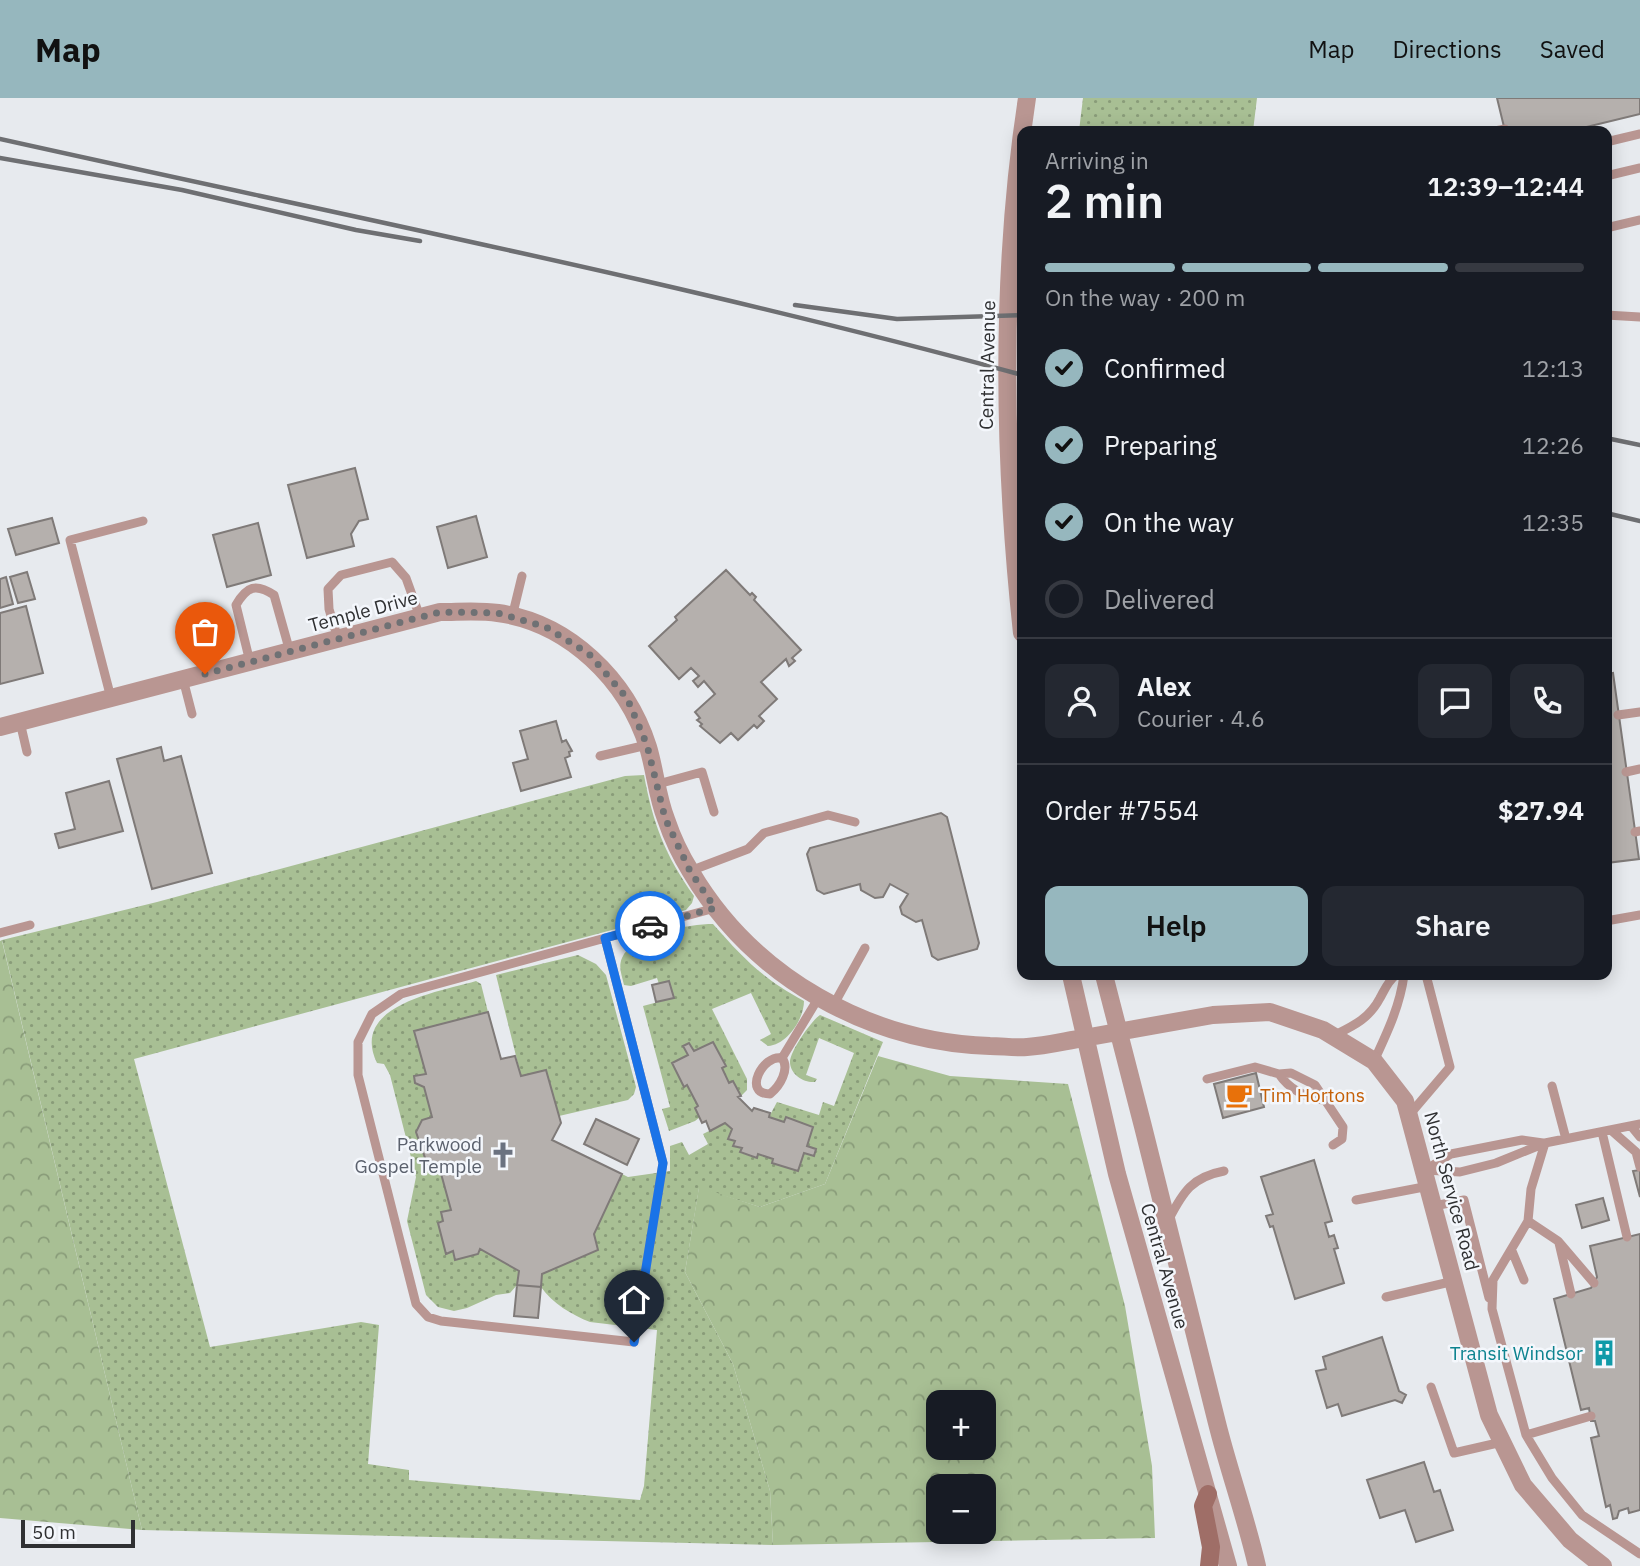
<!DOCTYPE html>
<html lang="en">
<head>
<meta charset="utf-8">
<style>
	:root { --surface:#171b24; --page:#242831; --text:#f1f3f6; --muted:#9ea1a6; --line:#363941; --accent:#96b7be }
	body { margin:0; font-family:"IBM Plex Sans",sans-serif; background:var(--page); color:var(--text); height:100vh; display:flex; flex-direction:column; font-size:26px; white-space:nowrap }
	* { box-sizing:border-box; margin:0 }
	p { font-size:23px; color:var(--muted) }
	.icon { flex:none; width:38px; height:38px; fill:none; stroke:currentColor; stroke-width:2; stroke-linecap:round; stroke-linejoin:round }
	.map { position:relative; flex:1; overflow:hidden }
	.drawer { position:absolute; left:1017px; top:28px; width:595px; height:854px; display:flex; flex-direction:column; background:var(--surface); border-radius:14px; box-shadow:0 4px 18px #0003 }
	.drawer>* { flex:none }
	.controls { position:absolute; left:926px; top:1292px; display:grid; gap:14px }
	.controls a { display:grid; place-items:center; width:70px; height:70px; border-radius:14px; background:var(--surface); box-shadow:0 4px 18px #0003; font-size:35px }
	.scale { position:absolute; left:21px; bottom:18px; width:114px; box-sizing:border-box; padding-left:7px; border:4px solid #2f3032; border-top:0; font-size:19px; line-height:24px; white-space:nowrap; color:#2f3032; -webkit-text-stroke:5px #f4f7fc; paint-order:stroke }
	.pin { position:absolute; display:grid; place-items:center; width:60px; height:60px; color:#fff; margin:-72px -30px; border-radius:50% 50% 50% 0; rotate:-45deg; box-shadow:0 0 7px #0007 }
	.pin .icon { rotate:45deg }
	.courier { position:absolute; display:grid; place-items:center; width:70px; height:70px; margin:-35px; border:5px solid #1a73e8; border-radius:50%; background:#fff; color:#222; box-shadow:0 2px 9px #0007 }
	.head em { font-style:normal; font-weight:600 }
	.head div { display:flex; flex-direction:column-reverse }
	.head { display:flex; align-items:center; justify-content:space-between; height:119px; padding:0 28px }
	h1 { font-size:46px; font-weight:600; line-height:52px }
	.bar { display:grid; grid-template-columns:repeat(4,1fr); gap:10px 7px; align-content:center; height:84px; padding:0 28px }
	.bar i { height:9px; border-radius:5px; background:var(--line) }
	.bar .on { background:var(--accent) }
	.bar p { grid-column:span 4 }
	.line { display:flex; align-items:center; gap:18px; padding:0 28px; border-top:2px solid var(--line) }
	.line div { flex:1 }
	.round { display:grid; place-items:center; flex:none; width:74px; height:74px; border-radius:14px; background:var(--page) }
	ol { padding:0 28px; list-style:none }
	li { display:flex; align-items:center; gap:21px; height:77px }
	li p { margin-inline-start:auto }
	li .icon { padding:7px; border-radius:50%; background:var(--accent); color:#111; stroke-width:4 }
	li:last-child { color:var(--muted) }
	li i { width:38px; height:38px; border:4px solid var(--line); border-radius:50% }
	.cta { display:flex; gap:14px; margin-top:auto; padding:14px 28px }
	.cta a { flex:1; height:80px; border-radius:14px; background:var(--accent); color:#111; font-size:28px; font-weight:600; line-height:80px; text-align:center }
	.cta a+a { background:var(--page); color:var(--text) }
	header { display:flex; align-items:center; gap:42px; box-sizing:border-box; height:98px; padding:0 35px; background:var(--accent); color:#111 }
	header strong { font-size:33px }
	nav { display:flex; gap:38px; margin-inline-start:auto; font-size:24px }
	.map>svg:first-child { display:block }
	.green { fill:url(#green-dots) }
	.forest { fill:url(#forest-crowns); fill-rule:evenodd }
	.building { fill:#b5b0ad; stroke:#7f7a78; stroke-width:2 }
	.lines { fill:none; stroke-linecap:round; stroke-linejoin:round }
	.service { stroke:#b99692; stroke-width:9 }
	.minor { stroke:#b99692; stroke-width:18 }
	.tertiary { stroke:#b99692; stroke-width:18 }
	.secondary { stroke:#9f6e67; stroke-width:18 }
	.rail { stroke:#6e6f72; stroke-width:4.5 }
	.done { stroke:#6f7174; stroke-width:7; stroke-dasharray:0 12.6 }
	.route { stroke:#1a73e8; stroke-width:9 }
	.labels { text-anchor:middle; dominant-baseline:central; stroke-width:5; stroke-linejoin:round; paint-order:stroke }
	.street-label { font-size:19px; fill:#2f3032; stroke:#f4f7fc }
	.food-label { font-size:19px; fill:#c56008; stroke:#f4f7fc; text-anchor:start }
	.worship-label { font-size:19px; fill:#5b616d; stroke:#f4f7fc; text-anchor:end }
	.culture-label { font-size:19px; fill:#0d838f; stroke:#f4f7fc; text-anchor:end }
</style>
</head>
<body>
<header>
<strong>Map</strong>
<nav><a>Map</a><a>Directions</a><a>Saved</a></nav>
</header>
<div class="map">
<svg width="1640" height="1468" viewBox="0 0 1640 1468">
	<defs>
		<pattern id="green-dots" width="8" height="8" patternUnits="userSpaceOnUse" patternTransform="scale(1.75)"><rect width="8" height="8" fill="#a8bf94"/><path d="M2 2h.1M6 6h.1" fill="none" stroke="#899c79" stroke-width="1.8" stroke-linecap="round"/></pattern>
		<pattern id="forest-crowns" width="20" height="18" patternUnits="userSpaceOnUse" patternTransform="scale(1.75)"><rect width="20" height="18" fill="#a8bf94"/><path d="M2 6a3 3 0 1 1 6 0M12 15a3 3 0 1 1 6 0" fill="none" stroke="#899c79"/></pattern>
	</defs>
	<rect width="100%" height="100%" fill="#e7eaee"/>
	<path class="green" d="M1083,0h174l-4,33h-174z
		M644,677c9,49 21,80 50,121l-2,7 -6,7 -552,149 76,288 151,-25 18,3 -11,139 41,6v10l231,20 4,-14 13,-156 -67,-8c-18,-7 -38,-19 -49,-35l1,-13 55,-24 -3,-16 28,-60 6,3 42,-6v-25l12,-4 7,13 19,-11 -5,-10 22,-11 7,6 -3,9 6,3 -1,5 8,2 -1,5 16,5 1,-4 15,5 -1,4 26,8 6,-18 10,3 2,-7 -9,-3 6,-19 -27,-9 -2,4 -15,-5 8,-15 42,13 4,-13 11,4 20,-53 -35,-15 -13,37 11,4 -2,3c-11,1 -24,-7 -25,-19 -1,-11 22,-43 30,-48l63,27 -58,142 -65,23 -61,-19 -14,84 48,92 37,127 3,54 -631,-15 -140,-590 155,-38 468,-126z
		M713,826c31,35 49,54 91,77 0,18 -17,44 -36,45l-8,-6 11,-6 -20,-41 -39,16 35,70v11l-6,6 -8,-15 -4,2 -7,-15 3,-2 -12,-24 -19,9 -5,-8 -5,3 4,9 -16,8 12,23 3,-1 11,21 2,11 -5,4 -26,10 -7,-22 8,-2 -27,-101 30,-8 -4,-17 -10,3 -2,-6 -26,8 -7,-1c-2,-9 -6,-18 -2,-27 9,-24 68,-34 91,-34z
		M578,857l18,9 10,11 30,112 -2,7 -6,6 -69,16 -13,-46 -25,6 -25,-101z
		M476,883l5,3 7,28 -74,19 12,43 -12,3 1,6 9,4 8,30 -10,3 -6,12 13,40 11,-2 11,40 -8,11 -5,2 8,30 7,-2 2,9 23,-6 2,-5 39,22 -2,14 -7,8 -14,2 -29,13 -13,3 -16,-4 -12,-12 -19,-74 9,-44 -26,-102 -6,-11 -7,-1c-28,-58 62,-71 99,-82z"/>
	<path class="forest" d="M2,842v1l140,589 -142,-12v-577z
		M878,958l72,20 118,8 57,222 27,160 3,72 -382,7 -3,-54 -37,-127 -48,-92 14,-85 61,20 65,-23zM938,1304h46v45h-46zM938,1388h46v45h-46z"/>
	<path class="building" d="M1497,0h143v16l-70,17h-65z
		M355,370l13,51 -9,2 -8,13 3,12 -47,12 -19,-73z
		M476,418l11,41 -39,11 -11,-41z
		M52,420l7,25 -43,12 -8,-26z
		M258,425l13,52 -44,12 -14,-52z
		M726,472l24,25 2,-2 4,4 -2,3 47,50 -9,8 3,3 -6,5 -3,-7 -25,23 16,17 -18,17 5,5 -7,7 -3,-3 -16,15 -7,-7 -11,10 -20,-17 2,-2 -5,-4 3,-2 -5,-6 20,-18 -11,-13 -6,6 -5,-6 6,-5 -8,-8 -12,11 -30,-33 28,-26 -2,-3z
		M27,474l8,27 -17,4 -8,-26z
		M6,479l7,27 -13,4v-29z
		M26,508l17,67 -43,11v-71z
		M1613,575l26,186 -33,4v-189z
		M556,623l6,21 4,-2 6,11 -3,1 1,4 -5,2 6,19 -50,14 -8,-28 15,-4 -8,-28z
		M161,649l3,14 17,-5 31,117 -60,16 -35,-130z
		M109,683l14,50 -64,17 -4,-14 20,-5 -9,-36z
		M941,715l6,4 32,126 -2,6 -39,11 -6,-4 -10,-36 -6,2 -14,-8 -2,-7 8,-13 -18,-10 -7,13 -8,1 -14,-8 -1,-6 -36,10 -7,-4 -10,-36 3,-6z
		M669,883l5,17 -18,4 -4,-17z
		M488,914l13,47 14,-3 6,20 25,-6 15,53 -9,17 70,34 -28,60 4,16 -56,24 -1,13 -24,-2 2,-14 -39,-22 -2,5 -23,6 -2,-9 -7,3 -8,-31 5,-2 -2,-9 10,-2 -11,-40 -10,2 -14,-40 6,-12 10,-3 -8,-30 -9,-4 -1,-7 12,-2 -12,-43z
		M713,944l13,24 -4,2 7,15 4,-2 8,15 -3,1 14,14 2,-3 16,5 -1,4 15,5 2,-5 27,10 -6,19 9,3 -2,7 -10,-3 -6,18 -26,-8 1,-4 -15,-5 -1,4 -17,-6 2,-4 -9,-2 2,-5 -7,-2 4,-10 -7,-6 -15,8 -4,-10 -4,2 -7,-15 3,-2 -11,-21 -3,2 -12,-24 16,-8 -5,-9 6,-3 5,8z
		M1256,975l8,34 -41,11 -9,-34z
		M596,1021l43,20 -12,26 -43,-21z
		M1314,1062l18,61 -7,2 4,14 5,-2 4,13 -4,1 10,34 -49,16 -22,-73 -3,1 -4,-11 7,-2 -12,-37z
		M1640,1072v27l-7,-26z
		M1603,1100l6,22 -27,8 -6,-23z
		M1640,1136v276l-11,3 -1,-5 -9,3 -2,7 -4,1 -3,-14 -4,2 -15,-69 8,-2 -4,-15h-4l-2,-13 -8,2 -27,-111 37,-11 6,-11 -7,-31z
		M517,1187l24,2 -3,31 -24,-2z
		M1382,1239l17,54 7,4 -4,8 -7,-3 -53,16 -4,-12 -11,4 -11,-37 10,-2 -3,-12z
		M1424,1364l10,30 6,-2 13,40 -37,12 -11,-32 -25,8 -13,-38z"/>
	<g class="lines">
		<path class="service" d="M1495,33l10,-2
			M1606,44l34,-8
			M1606,78l34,-8
			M1606,130l34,-8
			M1606,217l34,2
			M512,519l10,-41
			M338,541l-9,-30 -1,-20 13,-14 51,-13 14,16 14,39
			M250,564l-14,-57c11,-19 20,-22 38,-10l16,57
			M183,581l9,35
			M111,600l-41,-158 73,-19
			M1618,617l22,-3
			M20,624l7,30
			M600,658l47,-11
			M1626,674l14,-3
			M658,686l44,-12 12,40
			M1635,734l5,-1
			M690,773l58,-22 16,-16 64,-18 27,7
			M1606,823l34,-6
			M0,835l30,-8
			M605,840l58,225 -29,179 -193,-21 -13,-4 -12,-13 -58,-229v-33l14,-28 29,-20 314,-86
			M833,908l32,-58
			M1333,938c20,-10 36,-17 47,-38 5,-9 8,-17 16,-23
			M782,960c-19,-4 -40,36 -12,36 10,-8 20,-25 12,-36l37,-61
			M1374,963c13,-28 26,-55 30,-86
			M1279,976c10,15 26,23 44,26
			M1207,981l48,-12 24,7 12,-1 24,12 28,42 -1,12 -9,6
			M1552,988l14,53
			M1410,1016l40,-47 -24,-92
			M1631,1028l9,11
			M1611,1032l25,22 4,15
			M1602,1034l25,105
			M1545,1045l-14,46 -3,32 -35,59 -1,29 34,126 26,43 30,37 58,39
			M1425,1072l35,2 36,-9 49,-20 95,-19
			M1425,1072l26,-16 71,-14 21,3
			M1356,1102l73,-14
			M1434,1108l30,-6 25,98
			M1169,1121c14,-27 23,-42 55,-48
			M1528,1123l30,20 36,42
			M1559,1145l12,51
			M1512,1153l12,29
			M1386,1199l68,-16
			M1431,1289l23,66 48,-11
			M1526,1337l65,-19"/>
		<path class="minor" d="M0,629l440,-115c19,0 39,-2 58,1 71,10 129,67 150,134 7,23 9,49 18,72 6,18 15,37 25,53 62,105 177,170 299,174 12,0 25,2 37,1 19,-1 38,-6 57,-9"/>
		<path class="tertiary" d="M1022,535c-19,-177 -22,-359 5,-535
			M1071,877l46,199 111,392
			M1104,877c39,149 76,298 113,448 12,48 29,95 40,143
			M1084,940l129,-23 57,-3 53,18 51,31 31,40 84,314 34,70 47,55 33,26"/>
		<path class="secondary" d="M1208,1396l-5,12 8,41 -2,19"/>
		<path class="rail" d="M0,41c341,76 685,144 1022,236
			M0,60l182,32 174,40 64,11
			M795,207l102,14 125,-4
			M1606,340l34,7
			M1606,415l34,8"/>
	</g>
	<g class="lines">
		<path class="done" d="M205,576l235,-62 58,1 48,14 43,27 38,44 20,47 18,73 25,53 25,37 -65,18"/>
		<path class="route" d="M634,1244l29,-179 -58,-225 45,-12"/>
	</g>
	<defs>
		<g id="cafe-bare" transform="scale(2.1)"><path d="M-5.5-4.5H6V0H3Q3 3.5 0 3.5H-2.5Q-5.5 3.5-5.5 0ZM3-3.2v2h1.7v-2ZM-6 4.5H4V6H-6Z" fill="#e8710a" stroke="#f4f7fc" stroke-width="2.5" paint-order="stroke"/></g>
		<g id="church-bare" transform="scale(2.1)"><path d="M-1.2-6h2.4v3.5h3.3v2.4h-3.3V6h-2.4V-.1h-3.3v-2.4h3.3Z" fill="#6b7280" stroke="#f4f7fc" stroke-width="2.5" paint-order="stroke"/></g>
		<g id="building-bare" transform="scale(2.1)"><path d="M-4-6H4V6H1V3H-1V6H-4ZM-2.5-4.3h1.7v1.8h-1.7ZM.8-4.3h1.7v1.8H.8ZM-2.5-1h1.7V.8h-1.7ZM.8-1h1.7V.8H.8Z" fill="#0f9aa8" stroke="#f4f7fc" stroke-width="2.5" paint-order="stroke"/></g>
	</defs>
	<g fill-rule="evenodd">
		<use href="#cafe-bare" x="1239" y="997"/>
		<use href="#church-bare" x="503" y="1057"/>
		<use href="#building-bare" x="1604" y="1255"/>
	</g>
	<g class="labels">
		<g class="street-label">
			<text transform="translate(987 267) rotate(-89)">Central Avenue</text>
			<text transform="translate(363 513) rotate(-15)">Temple Drive</text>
			<text transform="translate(1452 1093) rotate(75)">North Service Road</text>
			<text transform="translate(1165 1168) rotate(74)">Central Avenue</text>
		</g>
		<g class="food-label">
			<text x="1260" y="997">Tim Hortons</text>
		</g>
		<g class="worship-label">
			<text x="482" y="1046">Parkwood<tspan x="482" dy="22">Gospel Temple</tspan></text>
		</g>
		<g class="culture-label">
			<text x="1583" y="1255">Transit Windsor</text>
		</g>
	</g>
</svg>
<div class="controls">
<a>+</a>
<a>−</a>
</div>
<div class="scale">50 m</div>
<div class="pin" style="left:205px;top:576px;background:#ea580c"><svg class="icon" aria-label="bag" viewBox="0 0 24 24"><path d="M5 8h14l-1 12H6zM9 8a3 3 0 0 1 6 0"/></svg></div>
<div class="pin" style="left:634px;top:1244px;background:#1f2937"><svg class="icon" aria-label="home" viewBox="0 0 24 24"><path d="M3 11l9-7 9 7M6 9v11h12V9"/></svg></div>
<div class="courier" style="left:650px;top:828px"><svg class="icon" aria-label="car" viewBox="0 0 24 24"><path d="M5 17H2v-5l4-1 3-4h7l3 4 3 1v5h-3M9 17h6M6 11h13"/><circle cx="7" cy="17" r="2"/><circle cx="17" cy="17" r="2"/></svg></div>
<section class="drawer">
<div class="head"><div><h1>2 min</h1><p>Arriving in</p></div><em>12:39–12:44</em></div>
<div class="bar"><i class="on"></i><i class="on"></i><i class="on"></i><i></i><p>On the way · 200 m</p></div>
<ol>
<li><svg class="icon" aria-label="check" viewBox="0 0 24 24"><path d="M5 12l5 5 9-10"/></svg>Confirmed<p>12:13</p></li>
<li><svg class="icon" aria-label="check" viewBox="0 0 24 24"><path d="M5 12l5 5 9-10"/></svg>Preparing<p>12:26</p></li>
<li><svg class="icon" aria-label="check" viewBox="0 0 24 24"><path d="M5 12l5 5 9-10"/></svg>On the way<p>12:35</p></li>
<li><i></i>Delivered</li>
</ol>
<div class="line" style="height:126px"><a class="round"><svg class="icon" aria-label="person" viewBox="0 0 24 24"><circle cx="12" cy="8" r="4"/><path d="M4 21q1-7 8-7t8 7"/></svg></a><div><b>Alex</b><p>Courier · 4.6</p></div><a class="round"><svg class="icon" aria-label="chat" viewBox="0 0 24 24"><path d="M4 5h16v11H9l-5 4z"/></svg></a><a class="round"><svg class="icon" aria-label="phone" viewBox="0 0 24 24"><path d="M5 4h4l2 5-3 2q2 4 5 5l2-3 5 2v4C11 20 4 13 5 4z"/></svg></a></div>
<div class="line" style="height:91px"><div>Order #7554</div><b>$27.94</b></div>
<div class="cta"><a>Help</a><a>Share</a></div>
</section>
</div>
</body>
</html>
